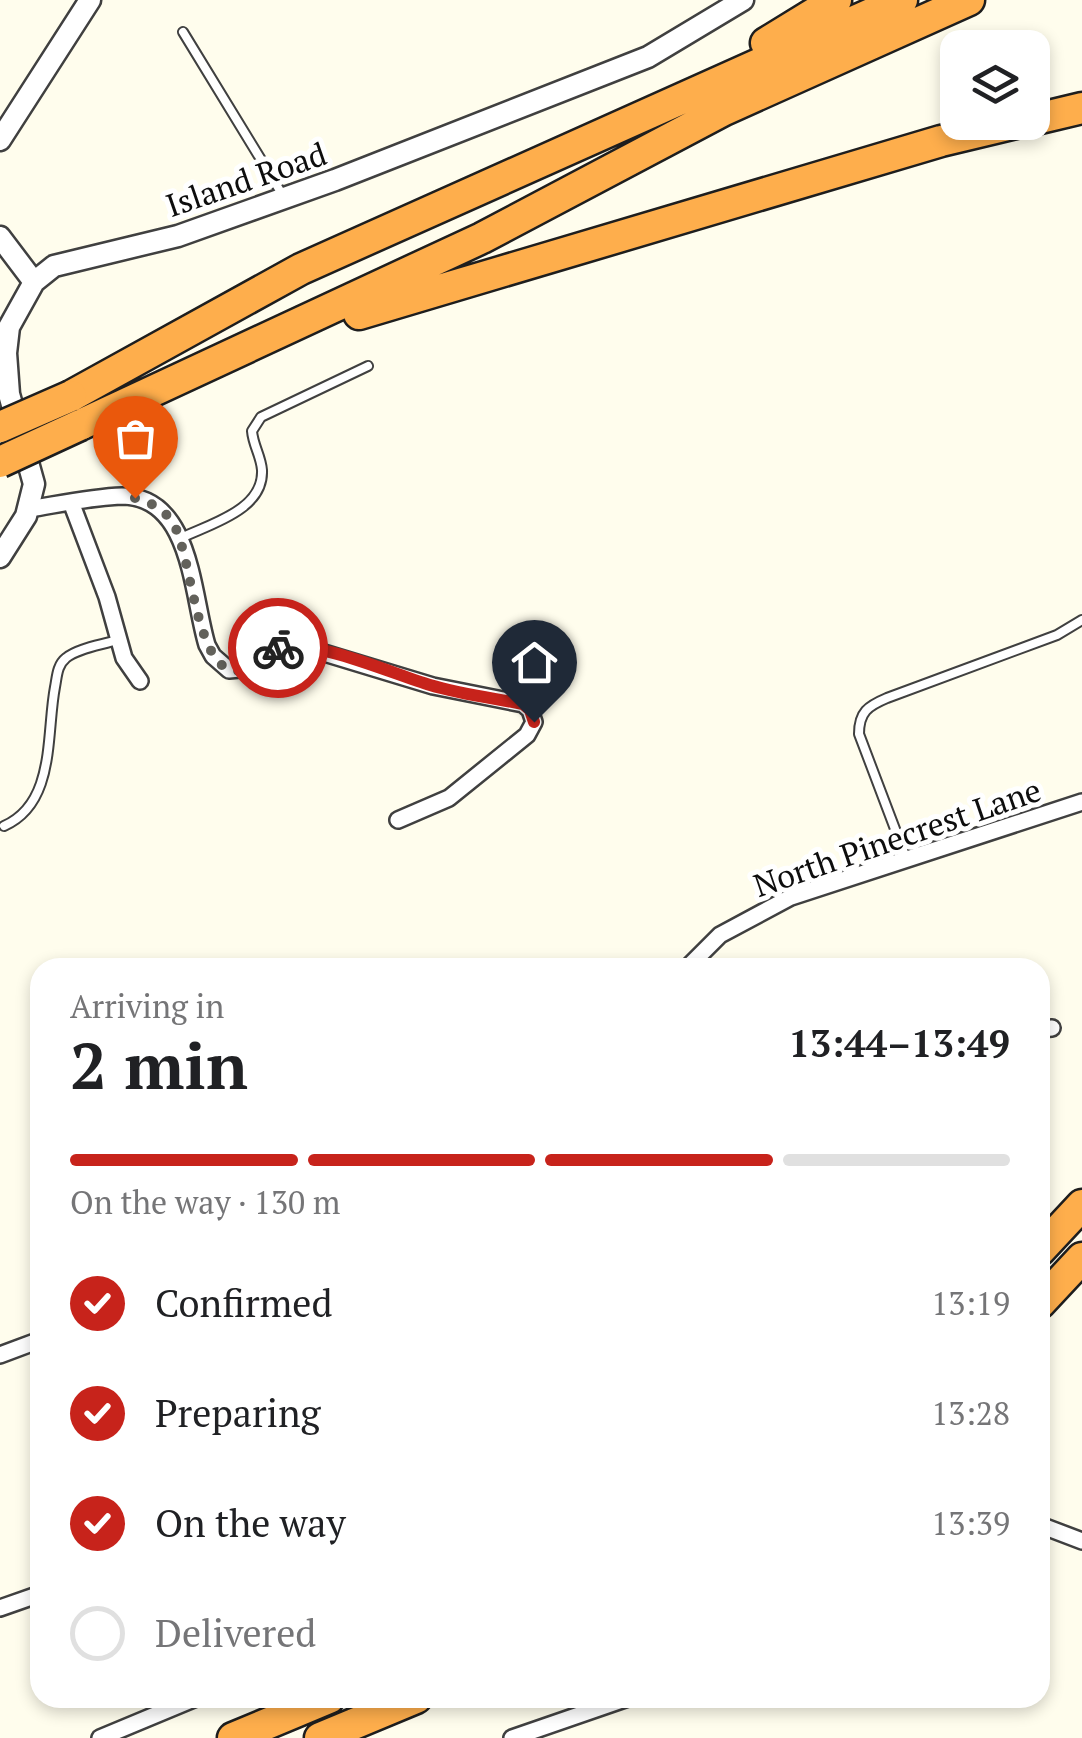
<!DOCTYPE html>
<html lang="en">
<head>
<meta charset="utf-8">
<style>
	:root { --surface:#fff; --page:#f6f6f6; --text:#202124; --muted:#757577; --line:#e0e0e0; --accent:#c7231b }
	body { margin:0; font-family:"PT Serif",serif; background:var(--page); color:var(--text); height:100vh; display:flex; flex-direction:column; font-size:38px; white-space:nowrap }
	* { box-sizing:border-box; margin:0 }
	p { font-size:32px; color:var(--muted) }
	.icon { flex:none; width:55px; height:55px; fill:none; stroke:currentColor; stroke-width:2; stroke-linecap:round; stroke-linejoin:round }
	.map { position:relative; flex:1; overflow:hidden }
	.drawer { position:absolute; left:30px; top:958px; width:1020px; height:750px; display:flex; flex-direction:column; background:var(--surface); border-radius:30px; box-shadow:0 5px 15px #0003 }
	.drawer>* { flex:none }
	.buttons { position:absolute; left:940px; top:30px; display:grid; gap:20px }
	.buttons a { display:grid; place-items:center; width:110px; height:110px; border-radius:20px; background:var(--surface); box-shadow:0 5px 15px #0003; font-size:50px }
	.pin { position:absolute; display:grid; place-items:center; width:85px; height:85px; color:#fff; margin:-102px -42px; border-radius:50% 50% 50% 0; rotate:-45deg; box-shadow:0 0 10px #0007 }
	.pin .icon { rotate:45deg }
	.courier { position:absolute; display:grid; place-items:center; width:100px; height:100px; margin:-50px; border:8px solid #c7231b; border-radius:50%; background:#fff; color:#222; box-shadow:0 2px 12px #0007 }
	.overview em { font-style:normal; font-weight:700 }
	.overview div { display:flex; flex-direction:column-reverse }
	.overview { display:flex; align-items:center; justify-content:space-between; height:170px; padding:0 40px }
	h1 { font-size:65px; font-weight:700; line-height:75px }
	.bar { display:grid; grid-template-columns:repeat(4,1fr); gap:15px 10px; align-content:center; height:120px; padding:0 40px }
	.bar i { height:12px; border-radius:8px; background:var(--line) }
	.bar .active { background:var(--accent) }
	.bar p { grid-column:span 4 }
	ol { padding:0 40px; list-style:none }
	li { display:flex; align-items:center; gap:30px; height:110px }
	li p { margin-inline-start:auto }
	li .icon { padding:10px; border-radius:50%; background:var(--accent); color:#fff; stroke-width:4 }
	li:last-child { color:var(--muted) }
	li i { width:55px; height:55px; border:5px solid var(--line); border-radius:50% }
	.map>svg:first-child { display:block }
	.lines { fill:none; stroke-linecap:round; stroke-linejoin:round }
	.service-casing { stroke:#404040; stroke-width:12 }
	.minor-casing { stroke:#404040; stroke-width:20 }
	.tertiary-casing { stroke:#404040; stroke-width:25 }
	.motorway-casing { stroke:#1e1e1e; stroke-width:35 }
	.service { stroke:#fff; stroke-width:8 }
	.minor { stroke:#fff; stroke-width:15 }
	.tertiary { stroke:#fff; stroke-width:20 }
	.motorway { stroke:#feae4c; stroke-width:30 }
	.motorway-bridge-casing { stroke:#1e1e1e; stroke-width:35; stroke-linecap:butt }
	.motorway-bridge { stroke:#feae4c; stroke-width:30 }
	.done { stroke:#62615b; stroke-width:10; stroke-dasharray:0 18 }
	.route { stroke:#c7231b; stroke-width:12 }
	.labels { text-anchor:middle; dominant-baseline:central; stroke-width:10; stroke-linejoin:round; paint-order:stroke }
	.street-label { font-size:32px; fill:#0d0d0d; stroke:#fff }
</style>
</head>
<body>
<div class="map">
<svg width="1082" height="1738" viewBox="0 0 1082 1738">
	<rect width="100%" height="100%" fill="#fffded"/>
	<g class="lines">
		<g class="service-casing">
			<path id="service" d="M183,32l99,162
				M181,538c29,-14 83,-28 81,-68 -1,-14 -9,-25 -10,-39l9,-14 107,-51
				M4,826c52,-23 42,-92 51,-139 2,-10 2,-22 11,-29 12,-10 36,-13 51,-18
				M906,858l-47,-124c0,-22 9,-28 28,-36l170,-63 25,-15"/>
		</g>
		<g class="minor-casing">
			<path id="minor" d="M71,502l36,95 17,61 16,23
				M29,509c31,-5 62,-12 93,-13 70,0 70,100 85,149l6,11 16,14 22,-2 28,-21 32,2 122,37 90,18 7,6 4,12 -7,13 -78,63 -51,22
				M687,968l33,-33 71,-38 291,-95
				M1040,1029l12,-1
				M0,1355l40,-15
				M1040,1525l42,16
				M0,1608l40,-14
				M100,1738l96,-40
				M512,1738l116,-40"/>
		</g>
		<g class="tertiary-casing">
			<path id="tertiary" d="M0,140l90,-140
				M0,237l34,45
				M0,557l26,-41 8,-32 -25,-90 -3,-41 3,-26 25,-45 20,-16 124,-30 157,-56 313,-123 95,-57"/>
		</g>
		<g class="motorway-casing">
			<path id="motorway" d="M766,43l70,-43
				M1032,120l50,-12
				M359,314l582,-173 79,-19
				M71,396l230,-127 601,-269
				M80,425l402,-187 242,-128 245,-110
				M1040,1250l42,-45
				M1040,1303l42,-45
				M233,1738l96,-40
				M320,1738l96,-40"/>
		</g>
		<use href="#service" class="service"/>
		<use href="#minor" class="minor"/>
		<use href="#tertiary" class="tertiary"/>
		<use href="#motorway" class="motorway"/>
		<g class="motorway-bridge-casing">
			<path id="motorway-bridge" d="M0,427l71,-31
				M0,462l80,-37"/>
		</g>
		<use href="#motorway-bridge" class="motorway-bridge"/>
	</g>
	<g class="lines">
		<path class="done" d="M135,498c15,4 29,11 38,25 19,31 22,150 65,148 18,-1 26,-15 40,-23"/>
		<path class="route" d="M278,648c35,-10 115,26 152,37 30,9 62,13 93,19l7,6 4,12"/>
	</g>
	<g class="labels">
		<g class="street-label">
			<text transform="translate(246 179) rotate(-19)">Island Road</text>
			<text transform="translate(897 837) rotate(-19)">North Pinecrest Lane</text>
		</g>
	</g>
</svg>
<div class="buttons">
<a><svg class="icon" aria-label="layers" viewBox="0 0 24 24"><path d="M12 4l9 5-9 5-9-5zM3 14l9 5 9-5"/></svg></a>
</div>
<div class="pin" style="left:135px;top:498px;background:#ea580c"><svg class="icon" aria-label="bag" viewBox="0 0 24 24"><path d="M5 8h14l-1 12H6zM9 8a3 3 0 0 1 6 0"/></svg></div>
<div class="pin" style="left:534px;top:722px;background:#1f2937"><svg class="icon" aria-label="home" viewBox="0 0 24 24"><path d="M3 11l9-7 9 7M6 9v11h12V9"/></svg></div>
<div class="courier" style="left:278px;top:648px"><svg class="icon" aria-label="bike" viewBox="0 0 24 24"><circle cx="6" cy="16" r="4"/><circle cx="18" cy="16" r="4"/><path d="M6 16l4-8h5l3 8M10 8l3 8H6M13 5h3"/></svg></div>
<section class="drawer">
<div class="overview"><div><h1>2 min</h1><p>Arriving in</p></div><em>13:44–13:49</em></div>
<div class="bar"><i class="active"></i><i class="active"></i><i class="active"></i><i></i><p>On the way · 130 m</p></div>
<ol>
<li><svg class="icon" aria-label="check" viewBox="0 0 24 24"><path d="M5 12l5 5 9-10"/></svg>Confirmed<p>13:19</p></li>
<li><svg class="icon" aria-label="check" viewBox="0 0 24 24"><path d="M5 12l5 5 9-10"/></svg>Preparing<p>13:28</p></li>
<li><svg class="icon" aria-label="check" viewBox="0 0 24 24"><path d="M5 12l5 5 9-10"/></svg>On the way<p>13:39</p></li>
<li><i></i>Delivered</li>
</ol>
</section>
</div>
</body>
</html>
